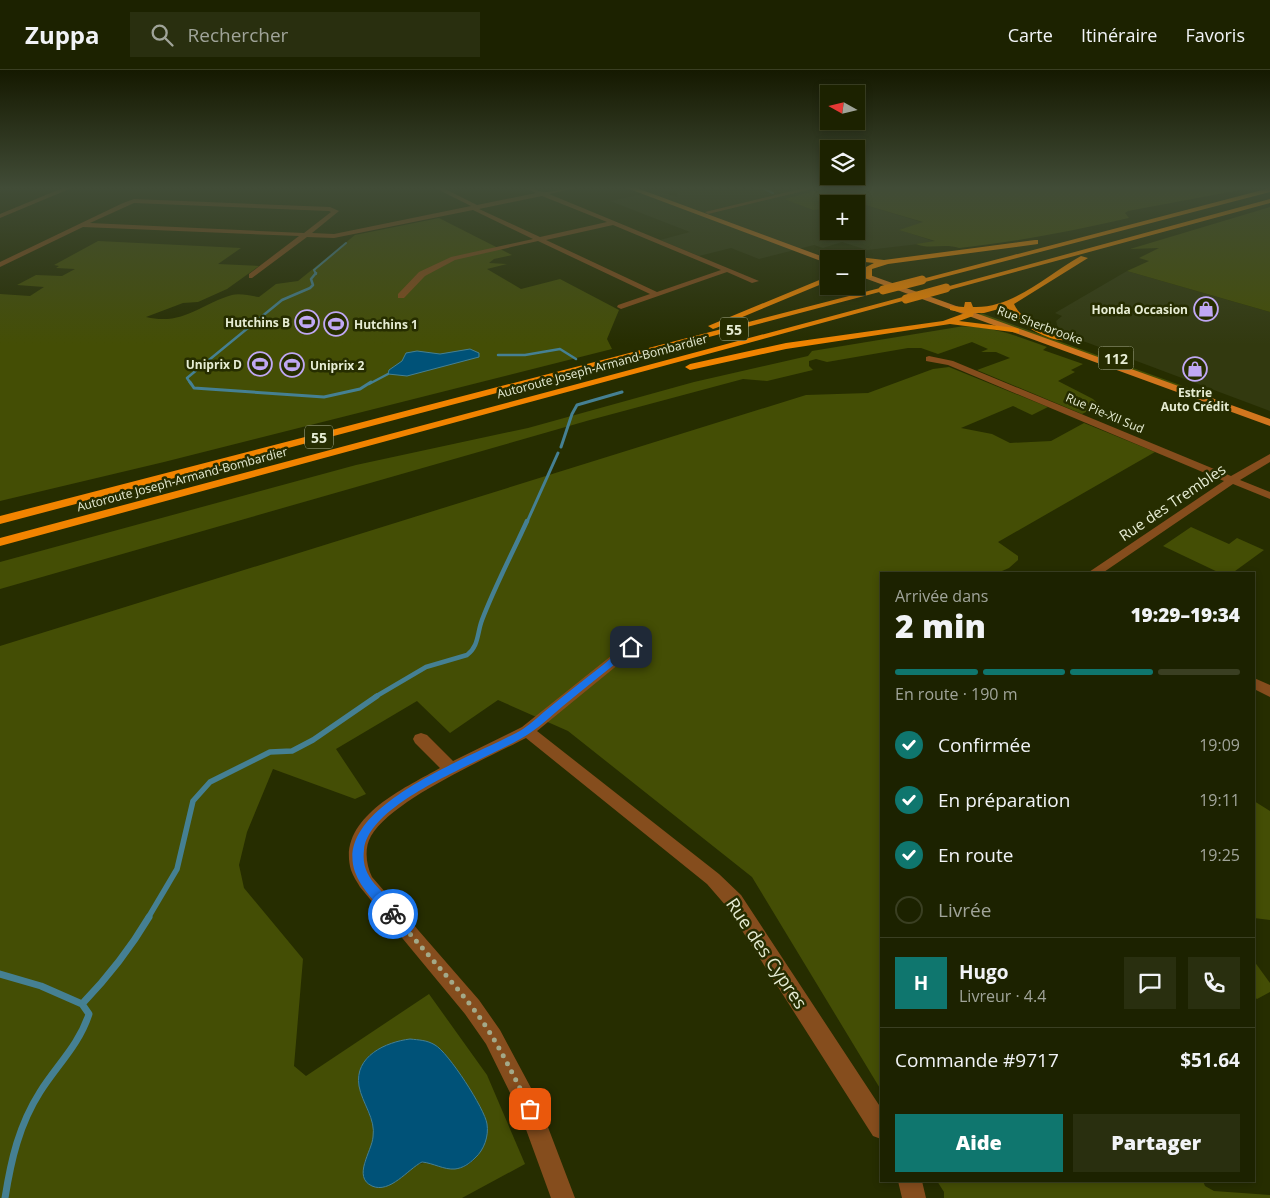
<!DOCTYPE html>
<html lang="fr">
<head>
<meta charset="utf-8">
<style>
	:root { --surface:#1c2200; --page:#292f0f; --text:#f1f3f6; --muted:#a0a499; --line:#3a3f22; --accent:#0f766e }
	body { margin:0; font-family:"Open Sans",sans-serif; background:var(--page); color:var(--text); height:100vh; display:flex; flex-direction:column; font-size:19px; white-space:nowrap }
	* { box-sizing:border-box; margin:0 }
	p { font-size:16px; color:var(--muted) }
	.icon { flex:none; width:28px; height:28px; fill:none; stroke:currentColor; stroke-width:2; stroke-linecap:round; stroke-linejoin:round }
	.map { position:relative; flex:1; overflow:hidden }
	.panel { position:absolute; left:880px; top:502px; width:375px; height:610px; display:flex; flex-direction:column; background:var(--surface); border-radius:0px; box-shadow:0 2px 8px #0003,0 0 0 1px var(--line) }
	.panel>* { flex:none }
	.needle { width:32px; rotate:278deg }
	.tools { position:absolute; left:820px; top:15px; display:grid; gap:10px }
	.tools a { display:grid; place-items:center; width:45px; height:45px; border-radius:0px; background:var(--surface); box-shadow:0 2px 8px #0003,0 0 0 1px var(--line); font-size:25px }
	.pin { position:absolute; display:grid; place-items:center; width:42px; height:42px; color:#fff; margin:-21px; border-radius:10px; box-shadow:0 2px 8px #0006 }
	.courier { position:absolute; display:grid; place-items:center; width:50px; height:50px; margin:-25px; border:4px solid #1a73e8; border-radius:50%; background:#fff; color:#222; box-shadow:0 1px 6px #0007 }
	.head em { font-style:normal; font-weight:800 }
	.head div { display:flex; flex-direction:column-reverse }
	.head { display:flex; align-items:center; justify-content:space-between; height:85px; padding:0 15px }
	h1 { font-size:32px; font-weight:800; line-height:38px }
	.bar { display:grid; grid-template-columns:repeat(4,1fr); gap:8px 5px; align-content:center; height:60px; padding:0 15px }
	.bar i { height:6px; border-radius:4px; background:var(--line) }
	.bar .on { background:var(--accent) }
	.bar p { grid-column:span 4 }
	.line { display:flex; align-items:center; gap:12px; padding:0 15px; border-top:1px solid var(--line) }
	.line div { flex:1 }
	.round { display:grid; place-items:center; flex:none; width:52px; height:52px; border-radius:0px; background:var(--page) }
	ol { padding:0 15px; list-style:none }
	li { display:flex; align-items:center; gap:15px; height:55px }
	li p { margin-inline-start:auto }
	li .icon { padding:5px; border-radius:50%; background:var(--accent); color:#fff; stroke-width:4 }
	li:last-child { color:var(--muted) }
	li i { width:28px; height:28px; border:2px solid var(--line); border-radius:50% }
	.cta { display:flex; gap:10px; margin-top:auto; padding:10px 15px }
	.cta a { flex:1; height:58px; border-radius:0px; background:var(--accent); color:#fff; font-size:20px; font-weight:800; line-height:58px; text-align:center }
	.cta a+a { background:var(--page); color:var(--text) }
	header { display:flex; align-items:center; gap:30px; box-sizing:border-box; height:70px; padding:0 25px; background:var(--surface); border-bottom:1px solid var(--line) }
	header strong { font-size:24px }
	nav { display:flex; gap:28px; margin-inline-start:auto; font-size:18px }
	.search { width:350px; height:45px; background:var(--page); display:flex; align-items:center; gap:12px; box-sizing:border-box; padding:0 18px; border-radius:0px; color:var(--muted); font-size:19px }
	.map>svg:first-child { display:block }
	.built { fill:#32390f }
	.green { fill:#444e05; fill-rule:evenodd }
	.water { fill:#005278; stroke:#458093 }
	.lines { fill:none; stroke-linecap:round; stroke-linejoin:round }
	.stream-far5 { stroke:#458093; stroke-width:2 }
	.stream-far4 { stroke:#458093; stroke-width:2.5 }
	.stream-far3 { stroke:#458093; stroke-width:3 }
	.stream-far2 { stroke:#458093; stroke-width:4.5 }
	.stream-far1 { stroke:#458093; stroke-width:5.5 }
	.stream { stroke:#458093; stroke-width:7 }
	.street { fill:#854d1d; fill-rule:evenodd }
	.primary { fill:#d1761e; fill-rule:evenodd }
	.highway { fill:#f28400; fill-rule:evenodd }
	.highway-bridge { stroke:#f28400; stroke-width:9 }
	.route { fill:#1a73e8 }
	.done { stroke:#a3a989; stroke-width:5; stroke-dasharray:0 9 }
	.labels { text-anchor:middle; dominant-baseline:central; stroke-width:5; stroke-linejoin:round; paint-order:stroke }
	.far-poi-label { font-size:12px; font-weight:bold; fill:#e6ecd3; stroke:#262d00; text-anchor:end }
	.far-street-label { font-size:12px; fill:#e6ecd3; stroke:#262d00 }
	.shield { fill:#262d00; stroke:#acb394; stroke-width:1 }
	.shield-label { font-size:14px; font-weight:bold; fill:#e6ecd3 }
	.street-label { font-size:15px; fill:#e6ecd3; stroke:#262d00 }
	.near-street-label { font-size:18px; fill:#e6ecd3; stroke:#262d00 }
</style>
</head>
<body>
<header>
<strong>Zuppa</strong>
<div class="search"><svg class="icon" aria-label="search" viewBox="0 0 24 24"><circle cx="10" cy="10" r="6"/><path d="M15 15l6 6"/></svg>Rechercher</div>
<nav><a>Carte</a><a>Itinéraire</a><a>Favoris</a></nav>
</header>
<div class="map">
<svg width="1270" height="1128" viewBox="0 0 1270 1128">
	<rect width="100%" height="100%" fill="#262d00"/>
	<path class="built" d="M678,117h161l-17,2 -37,10 28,11 16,-1v22h27v-24l9,-2 59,18 -24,7 36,12 -69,8 -25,-8 -19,6 -9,-3 -55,14 -28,-11 -32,8 -39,-16 30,-8 -80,-31 48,-10 19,6z
		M1127,201l143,41v99l-227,-85 15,2 -2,-7 6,-5 -7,-3z"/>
	<path class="green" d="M839,117h417l-128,24 -3,2 4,5c-57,13 -113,24 -170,30 -15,-5 -30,2 -43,-4l19,-3 -36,-11 24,-8 -58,-17 -9,2v-3h-27v5l-16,1 -29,-11 38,-10z
		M1270,137v105l-143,-41 22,-10 -10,-3 20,-10 -29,1z
		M439,148l73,37 -18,4 -5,4 18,1 -20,5 34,20 39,-10 59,31 -12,29 5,10 -448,113 -164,39v-207l30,2 14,-9 -27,-2 19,-10 26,1 13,-7 -19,-1 3,-2 -5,-1 44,-24 143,7 -23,16 41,2 -32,23 -29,13 -15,1 -37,14c37,9 54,-13 86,-22 8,-2 19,1 27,2l17,-13 22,-3 57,-46z
		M981,243l224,81 -44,-13 -182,-66z
		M958,257c29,-3 62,10 89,20l-4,3 40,14 -12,6 4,2 -17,9 35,18 4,4 -1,4 -14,7 -105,-44 33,-12 -14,-6h-15l7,-3 -16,-7 -34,12 -17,-6h-13l-81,14 -11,-3 -7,2v5l4,4 -46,11 -24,-2 -153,41 -590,169v-27l356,-97 172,-37 166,-46 114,-26 4,-5z
		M949,297l99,40 -16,8 -19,-9 -52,22 31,6 18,9 41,-2 33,-18 71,29 -157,90 20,14v4l-9,8 -14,6h-114v516l-129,-213 -184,-146 -70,-31 -48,33 -33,-32 -81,48 30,45 -11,5 -82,-30 -26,63 -8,33 5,23 59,71 -9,107 12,10 123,-82 58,81 38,89 -63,34h-462v-552l806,-251 62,-2 65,-24zM410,969c9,1 17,1 25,6 13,7 50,64 52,79 2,9 -4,25 -10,32 -22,28 -40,-3 -62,10l-51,-3c4,-9 10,-19 10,-29 -1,-17 -12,-32 -15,-48 -5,-30 27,-44 51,-47z
		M1191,457l38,17 8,-6 27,12 -33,24h-9l-59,-28z
		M1254,731l16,10v109l-16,-2z
		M1254,891l16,22v9l-13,7 -3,-2z
		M937,1111h266l2,5 9,5 56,4v3h-326v-6z"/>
	<path class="water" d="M470,279l9,4v4l-72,19 -19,-2 1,-4 13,-9 4,-8 11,-2 23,3z
		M410,969c9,1 17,1 25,6 13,7 50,64 52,79 2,12 -3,26 -12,34 -6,6 -12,10 -20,11 -11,1 -22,-6 -33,-7 -14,7 -32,32 -50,24 -20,-9 0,-35 1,-49 3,-18 -11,-34 -14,-51 -5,-30 27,-44 51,-47z"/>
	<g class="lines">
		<path class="stream-far5" d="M760,117l13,6
			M316,204l-2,-4 32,-27"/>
		<path class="stream-far4" d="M498,285h27l35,-6 16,10
			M191,314l-4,-6 95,-78 28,-12 3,-3 -2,-6 5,-6
			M369,314l19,-10"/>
		<path class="stream-far3" d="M190,312l4,6 130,9 36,-8 11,-7
			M561,377l11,-33 5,-9 45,-13
			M527,452l31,-69"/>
		<path class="stream-far2" d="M375,627l51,-30 41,-12c12,-9 10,-22 15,-35 13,-34 30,-66 45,-99"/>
		<path class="stream-far1" d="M148,848l29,-49 16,-68 17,-19 60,-30 22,-1 21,-11 64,-44"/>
		<path class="stream" d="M0,904l41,12 41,18 7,10c-10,31 -32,51 -49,78 -21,33 -29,68 -35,106
			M82,934c26,-27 48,-55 67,-87"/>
		<path class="street" d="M65,117h9l-74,31v-4z
			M433,117h8l36,18 59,-12 -13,-6c8,0 13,4 20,5 8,1 26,-5 37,-5l-31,7 210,87 -7,2 -25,-11 -106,37 -4,-2 1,-2 32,-11 -112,-53 -83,19 -30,16 -21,22h-6v-4l21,-22 32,-15 82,-18 -60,-29 -139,28 -27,-1 -55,41h-3v-4l50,-38 -216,-9 -83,40v-5l123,-59 11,-4 196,8 9,4 -27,22 22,1 137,-28zM542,126l65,26 -67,15 -61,-28zM134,133l195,8 2,1 -27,21 -214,-10zM613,155l108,45 -64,22 -111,-52z
			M808,117h12l-112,27 -3,-2z
			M929,286l24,5 278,115 39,-22v8l-30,18 30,12v7l-37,-15 -132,90h-15l138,-93 -276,-116 -22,-4v-4z
			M631,572l5,2 2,3 -2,3 -99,81 182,143 22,21 140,213v31l-8,-3 -146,-229 -20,-23 -181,-146c-40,21 -133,61 -155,98 -7,12 -5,29 1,41l107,123 21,30 38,71 37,97h-24l-31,-85 -34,-69 -21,-30 -105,-127c-3,-5 -7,-11 -9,-17 -15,-52 54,-82 89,-102l-25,-25 -2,-4 2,-4 6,-2 6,2 26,26 69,-34 104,-83z
			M1254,608l16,7v12l-16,-8z
			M898,1111h24l4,17h-24z"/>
		<path class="primary" d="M624,117h10l195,72v5z
			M856,200l414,149v7l-414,-151z"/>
		<path class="highway" d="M1270,118v4l-345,90 -7,-2z
			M1270,129v4l-321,87 -7,-2z
			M1035,170h3v4l-150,20 -16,5v8l-4,2 -4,-2v-9l10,-5 -18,-2v-2h-19l-8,-3 4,-2 51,6z
			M1081,186l7,2 -74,46c9,19 33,24 51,32v4c-16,2 -52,-19 -59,-33l-22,6h-10l-1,3 -14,5 57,7 3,1v4l-69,-9 -164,25 -96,21 -5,-3 5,-3 96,-21 157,-22 22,-8 -15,-3v-4l14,1 1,-5h6l2,5c40,2 75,-33 108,-51z
			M829,206v5l-113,47 -3,1 -5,-3z
			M880,218l7,2 -887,234v-8z
			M903,227l7,2 -910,247v-8z"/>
		<path class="highway-bridge" d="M883,220l39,-10
			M906,229l40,-11"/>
	</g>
	<linearGradient id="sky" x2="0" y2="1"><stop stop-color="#151900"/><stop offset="0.43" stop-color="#414c37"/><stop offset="1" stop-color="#414c37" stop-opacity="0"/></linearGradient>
	<rect width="1270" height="275" fill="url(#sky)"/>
	<path class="route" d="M631,574l3,1v4c-24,19 -48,38 -71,57 -11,9 -21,19 -33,27 -38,26 -161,66 -166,117 -4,32 23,39 34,64l-1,3h-8c-12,-13 -28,-28 -34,-45 -24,-68 125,-117 168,-143 9,-6 18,-15 27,-22 17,-14 35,-28 53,-42 9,-7 18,-17 28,-21z"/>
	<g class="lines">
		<path class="done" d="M393,844c26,31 54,61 79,93 24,31 41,67 58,102"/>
	</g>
	<defs>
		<g id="shop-ring" transform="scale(1.25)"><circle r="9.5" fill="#262d00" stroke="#c0a8f4" stroke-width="1.5"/><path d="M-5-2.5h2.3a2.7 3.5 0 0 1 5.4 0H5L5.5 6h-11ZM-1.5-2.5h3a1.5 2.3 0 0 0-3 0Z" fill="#c0a8f4"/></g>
		<g id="stadium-ring" transform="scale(1.25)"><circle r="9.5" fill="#262d00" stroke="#c0a8f4" stroke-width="1.5"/><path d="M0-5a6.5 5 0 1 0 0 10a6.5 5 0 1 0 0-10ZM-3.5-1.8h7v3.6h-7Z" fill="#c0a8f4"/></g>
	</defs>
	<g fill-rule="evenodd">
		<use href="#shop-ring" x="1206" y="239"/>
		<use href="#stadium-ring" x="307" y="252"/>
		<use href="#stadium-ring" x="336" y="254"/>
		<use href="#stadium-ring" x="260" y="294"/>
		<use href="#stadium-ring" x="292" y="295"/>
		<use href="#shop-ring" x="1195" y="299"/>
	</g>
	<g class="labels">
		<g class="far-poi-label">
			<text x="1188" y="239">Honda Occasion</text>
			<text x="290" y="252">Hutchins B</text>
			<text x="354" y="254" text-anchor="start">Hutchins 1</text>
			<text x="242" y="294">Uniprix D</text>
			<text x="310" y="295" text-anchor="start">Uniprix 2</text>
			<text x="1195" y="322" text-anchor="middle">Estrie<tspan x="1195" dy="14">Auto Crédit</tspan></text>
		</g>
		<g class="far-street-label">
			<text transform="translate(1040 255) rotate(20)">Rue Sherbrooke</text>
			<text transform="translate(602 296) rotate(-15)">Autoroute Joseph-Armand-Bombardier</text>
			<text transform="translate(1105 343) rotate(23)">Rue Pie-XII Sud</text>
			<text transform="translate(182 409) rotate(-15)">Autoroute Joseph-Armand-Bombardier</text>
		</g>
		<g class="shield">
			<rect x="720" y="247.5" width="28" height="23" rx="4"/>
			<rect x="1098.5" y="276.5" width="35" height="23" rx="4"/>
			<rect x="305" y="355.5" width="28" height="23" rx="4"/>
		</g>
		<g class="shield-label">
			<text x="734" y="259">55</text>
			<text x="1116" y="288">112</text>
			<text x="319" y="367">55</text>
		</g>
		<g class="street-label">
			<text transform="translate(1172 432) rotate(-34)">Rue des Trembles</text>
		</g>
		<g class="near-street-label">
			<text transform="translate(767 883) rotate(56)">Rue des Cypres</text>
		</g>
	</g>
</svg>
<div class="tools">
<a><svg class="needle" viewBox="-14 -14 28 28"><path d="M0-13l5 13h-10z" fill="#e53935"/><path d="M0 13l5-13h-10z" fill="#a0a499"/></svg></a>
<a><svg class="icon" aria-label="layers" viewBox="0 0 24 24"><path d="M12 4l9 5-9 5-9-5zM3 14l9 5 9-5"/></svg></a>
<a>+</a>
<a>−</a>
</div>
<div class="pin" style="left:530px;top:1039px;background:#ea580c"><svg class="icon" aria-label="bag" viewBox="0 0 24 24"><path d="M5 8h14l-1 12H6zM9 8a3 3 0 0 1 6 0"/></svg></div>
<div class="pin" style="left:631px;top:577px;background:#1f2937"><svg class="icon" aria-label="home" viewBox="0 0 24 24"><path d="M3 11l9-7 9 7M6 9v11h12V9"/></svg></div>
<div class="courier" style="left:393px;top:844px"><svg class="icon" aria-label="bike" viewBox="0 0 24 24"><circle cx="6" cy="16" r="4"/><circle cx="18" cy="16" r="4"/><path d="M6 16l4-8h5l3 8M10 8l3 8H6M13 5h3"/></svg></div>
<section class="panel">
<div class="head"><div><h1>2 min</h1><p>Arrivée dans</p></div><em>19:29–19:34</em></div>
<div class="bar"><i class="on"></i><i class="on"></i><i class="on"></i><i></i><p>En route · 190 m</p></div>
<ol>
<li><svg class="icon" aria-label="check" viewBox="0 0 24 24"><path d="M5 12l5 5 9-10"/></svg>Confirmée<p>19:09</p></li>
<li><svg class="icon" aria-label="check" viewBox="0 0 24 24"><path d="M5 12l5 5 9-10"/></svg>En préparation<p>19:11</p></li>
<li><svg class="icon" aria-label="check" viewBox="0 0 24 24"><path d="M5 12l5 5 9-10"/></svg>En route<p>19:25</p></li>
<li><i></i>Livrée</li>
</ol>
<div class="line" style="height:90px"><b class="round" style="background:var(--accent);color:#fff">H</b><div><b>Hugo</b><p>Livreur · 4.4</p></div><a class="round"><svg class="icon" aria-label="chat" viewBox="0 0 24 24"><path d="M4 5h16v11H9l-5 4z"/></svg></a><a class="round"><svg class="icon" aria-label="phone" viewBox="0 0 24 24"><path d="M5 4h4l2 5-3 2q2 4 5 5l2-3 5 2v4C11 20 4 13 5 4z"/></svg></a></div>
<div class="line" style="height:65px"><div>Commande #9717</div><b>$51.64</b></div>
<div class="cta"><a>Aide</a><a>Partager</a></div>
</section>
</div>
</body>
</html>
